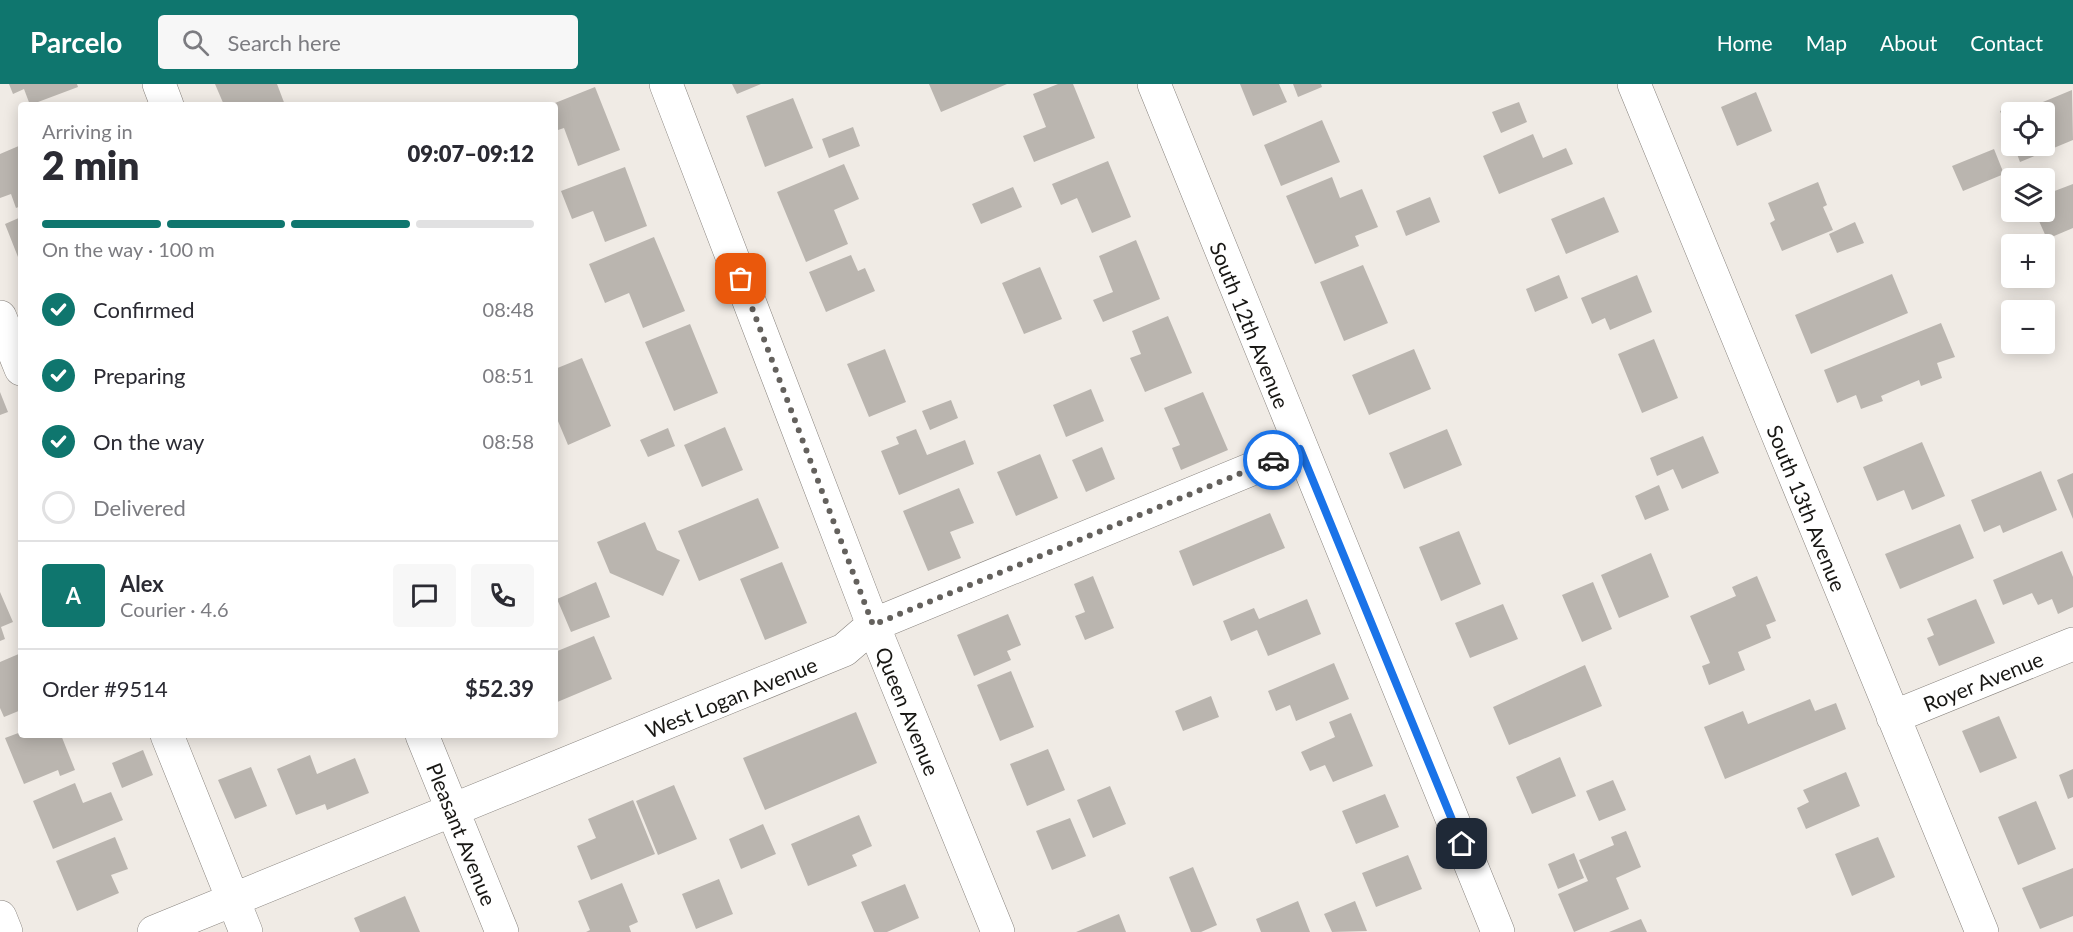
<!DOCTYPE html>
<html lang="en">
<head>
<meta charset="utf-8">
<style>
	:root { --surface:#fff; --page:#f7f7f7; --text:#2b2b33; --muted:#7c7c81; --line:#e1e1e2; --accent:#0f766e }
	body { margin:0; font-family:Lato,sans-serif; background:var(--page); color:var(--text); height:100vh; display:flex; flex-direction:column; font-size:22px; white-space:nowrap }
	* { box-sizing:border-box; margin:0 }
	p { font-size:20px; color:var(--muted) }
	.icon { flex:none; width:33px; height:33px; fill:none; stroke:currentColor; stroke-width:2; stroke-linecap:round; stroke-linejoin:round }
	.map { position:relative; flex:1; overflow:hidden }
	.side { position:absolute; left:18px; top:18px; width:540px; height:636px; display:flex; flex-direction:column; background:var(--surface); border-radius:6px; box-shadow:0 3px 15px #0003 }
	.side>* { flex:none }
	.buttons { position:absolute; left:2001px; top:18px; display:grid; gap:12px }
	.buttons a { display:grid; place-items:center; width:54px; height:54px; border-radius:6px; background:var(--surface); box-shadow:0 3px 15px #0003; font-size:30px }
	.pin { position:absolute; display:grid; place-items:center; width:51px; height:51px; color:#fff; margin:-26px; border-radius:12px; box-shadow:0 3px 9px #0006 }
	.courier { position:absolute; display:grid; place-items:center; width:60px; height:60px; margin:-30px; border:4px solid #1a73e8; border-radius:50%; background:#fff; color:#222; box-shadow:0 2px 8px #0007 }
	.overview em { font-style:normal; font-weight:800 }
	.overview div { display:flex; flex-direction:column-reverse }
	.overview { display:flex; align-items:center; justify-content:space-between; height:102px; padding:0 24px }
	h1 { font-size:39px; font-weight:800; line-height:45px }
	.bar { display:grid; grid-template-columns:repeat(4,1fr); gap:9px 6px; align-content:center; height:72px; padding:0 24px }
	.bar i { height:8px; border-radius:4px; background:var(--line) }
	.bar .on { background:var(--accent) }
	.bar p { grid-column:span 4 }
	.line { display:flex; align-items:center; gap:15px; padding:0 24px; border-top:2px solid var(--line) }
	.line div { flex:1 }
	.round { display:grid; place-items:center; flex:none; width:63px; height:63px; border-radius:6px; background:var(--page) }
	ol { padding:0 24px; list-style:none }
	li { display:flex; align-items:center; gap:18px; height:66px }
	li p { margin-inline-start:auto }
	li .icon { padding:6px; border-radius:50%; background:var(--accent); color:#fff; stroke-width:4 }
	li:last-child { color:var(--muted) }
	li i { width:33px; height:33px; border:3px solid var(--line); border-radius:50% }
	header { display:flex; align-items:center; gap:36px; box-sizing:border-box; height:84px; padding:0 30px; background:var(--accent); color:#fff }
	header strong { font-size:28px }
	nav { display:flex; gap:33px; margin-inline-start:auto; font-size:21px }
	.search { width:420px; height:54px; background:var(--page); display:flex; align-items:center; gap:15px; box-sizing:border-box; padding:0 21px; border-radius:6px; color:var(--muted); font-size:22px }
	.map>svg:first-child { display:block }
	.building { fill:#bab5af }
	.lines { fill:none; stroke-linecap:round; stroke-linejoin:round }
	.minor-casing { stroke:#88837e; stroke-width:34 }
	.minor { stroke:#fff; stroke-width:33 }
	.done { stroke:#64615d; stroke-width:6; stroke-dasharray:0 10.8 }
	.route { stroke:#1a73e8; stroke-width:8 }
	.labels { text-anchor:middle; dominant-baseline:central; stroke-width:5; stroke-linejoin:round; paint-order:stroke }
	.street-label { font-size:21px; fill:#181714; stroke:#fff }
</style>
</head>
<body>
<header>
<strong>Parcelo</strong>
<div class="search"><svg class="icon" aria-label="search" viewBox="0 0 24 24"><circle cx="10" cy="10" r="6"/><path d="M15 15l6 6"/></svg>Search here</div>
<nav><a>Home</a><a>Map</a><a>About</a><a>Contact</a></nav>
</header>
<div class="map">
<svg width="2073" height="848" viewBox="0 0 2073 848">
	<rect width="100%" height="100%" fill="#f0ebe5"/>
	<path class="building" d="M9,0h68l1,3 -48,18 -6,-16 -11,5z
		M215,0h62l8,21h-61z
		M732,0h29l-24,10z
		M929,0h78l-66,28z
		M1058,0h15l22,54 -61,24 -11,-26 23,-9 -13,-33z
		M1240,0h39l8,18 -34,14z
		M1293,0h28l1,3 -24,10z
		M595,3l25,63 -42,16 -14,-38 -9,3v-26h-5z
		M2072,6l1,50 -53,22 -6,-16h30v-34h-25z
		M1756,8l16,39 -35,15 -16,-39z
		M793,14l20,50 -48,19 -19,-51z
		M1519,18l8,20 -26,11 -9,-21z
		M2015,21l3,7h-6l-1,28 -11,-29z
		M1322,36l18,42 -59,24 -17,-41z
		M853,43l7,19 -31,12 -7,-19z
		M1533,50l10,24 23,-10 7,16 -74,30 -16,-38z
		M21,61v61l-5,2 -5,-14 -11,4v-44z
		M1994,65l10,25 -41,17 -11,-25z
		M1108,77l23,56 -39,16 -15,-35 -16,7 -9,-21z
		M844,80l15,35 -25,11 14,34 -42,18 -29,-70z
		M625,83l22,59 -42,16 -12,-31 -21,8 -11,-28z
		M1332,93l8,21 22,-9 16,38 -23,9 4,10 -44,18 -29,-68z
		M1818,98l9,23 -4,2 10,23 -51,21 -12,-28 5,-3 -7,-17z
		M2073,100v44l-26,11 -12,-27h9v-17z
		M1013,103l9,20 -41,17 -9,-20z
		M1430,113l10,25 -34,14 -10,-25z
		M1604,113l15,35 -53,22 -15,-35z
		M21,133v39l-3,1 -13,-33z
		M1855,138l9,21 -27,10 -8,-19z
		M654,153l31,74 -42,17 -14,-35 -24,10 -16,-39z
		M1136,156l24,59 -57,23 -10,-22 20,-8 -14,-36z
		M851,171l7,16 7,-3 10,23 -49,21 -17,-40z
		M1363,181l25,58 -44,18 -24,-59z
		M1040,183l22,52 -38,15 -22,-51z
		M1892,190l16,39 -97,41 -16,-39z
		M1559,191l9,23 -33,14 -9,-23z
		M1637,191l15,37 -42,18 -5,-12 -13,6 -11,-26z
		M1168,232l24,57 -47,19 -15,-34 11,-4 -9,-23z
		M1941,239l14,34 -18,6 5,15 -21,8 -2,-6 -38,16 2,5 -22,8 -5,-14 -19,8 -13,-33z
		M690,240l28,69 -44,18 -29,-69z
		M1654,255l24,59 -36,15 -24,-59z
		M885,265l21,53 -37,15 -22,-53z
		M1414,265l17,40 -62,26 -17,-40z
		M582,274l29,68 -43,19 -13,-31v-45z
		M1091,305l13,32 -38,16 -13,-32z
		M0,308l8,20 -8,3z
		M1203,308l25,58 -47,20 -9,-22 8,-3 -16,-37z
		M951,316l7,18 -28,12 -8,-19z
		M725,343l18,43 -41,17 -18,-42z
		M668,344l7,18 -27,11 -8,-17z
		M916,345l11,26 38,-15 9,24 -75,31 -18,-44 18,-7 -3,-7z
		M1447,345l15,36 -58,24 -15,-36z
		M1703,352l16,37 -37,16 -9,-20 -16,7 -7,-18z
		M1922,358l23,54 -33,14 -8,-20 -27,11 -14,-34z
		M1102,363l13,32 -29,13 -14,-32z
		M1040,370l18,44 -42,18 -19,-44z
		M2041,387l16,39 -54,23 -3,-8 -16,7 -13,-32z
		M2073,389v46l-16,-39z
		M1659,401l10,25 -24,10 -10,-24z
		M959,404l15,35 -24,9 11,26 -33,13 -25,-60z
		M758,414l21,50 -80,33 -21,-50z
		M1270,429l15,35 -92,38 -14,-35z
		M645,438l12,28 23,10 -17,36 -53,-23 -13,-31z
		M1960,440l14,34 -74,31 -15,-35z
		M1459,447l22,53 -40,17 -22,-54z
		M2062,467l11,26v30l-15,7 -6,-15 -14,6 -6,-12 -29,12 -10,-25z
		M1651,469l18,44 -50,21 -18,-43z
		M782,478l25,61 -42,17 -25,-61z
		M1093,492l21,52 -29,12 -10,-24 10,-4 -11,-28z
		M1757,492l19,45 -10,4 5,13 -33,14 7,18 -36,15 -7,-19 8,-3 -20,-47 46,-20 -4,-9z
		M596,498l14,35 -39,15 -14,-33z
		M1593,498l19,47 -30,13 -20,-47z
		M0,508l13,30 -12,5 4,12 -5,2z
		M1307,515l14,35 -53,22 -11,-26 -26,11 -8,-20 31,-13 5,11z
		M1976,515l19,44 -56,23 -12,-28 7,-3 -7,-16z
		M1503,520l15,35 -48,19 -15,-35z
		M1008,530l13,31 -14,6 4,9 -37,16 -17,-41z
		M594,552l18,43 -57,24v-51z
		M21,569v57l-17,7 -4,-9v-46z
		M1334,579l15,36 -53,22 -6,-16 -14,6 -8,-20z
		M1585,581l17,41 -93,39 -16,-38z
		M1011,587l23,56 -34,14 -23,-56z
		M1211,612l8,21 -36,14 -8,-20z
		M1810,615l5,12 21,-8 10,26 -121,50 -21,-52 39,-16 5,13z
		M856,628l21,51 -112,47 -22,-52z
		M1351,629l22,53 -40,16 -8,-17 -15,6 -9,-19 34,-15 -6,-15z
		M1999,632l18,42 -37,15 -18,-42z
		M21,648v3h40l14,35 -15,6 -2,-6 -34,14 -19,-46z
		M1048,665l17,41 -38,16 -17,-42z
		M143,666l10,25 -31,13 -10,-25z
		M310,671l7,19 38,-16 14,35 -42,17 -2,-6 -29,11 -19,-46z
		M1560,673l16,39 -44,18 -16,-37z
		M251,683l16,39 -32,13 -17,-39z
		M2073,685v28l-5,2 -9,-24z
		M1846,688l14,34 -54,23 -9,-21 12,-6 -6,-12z
		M1613,696l13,30 -27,11 -13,-30z
		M75,699l8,20 28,-11 12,28 -70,29 -20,-48z
		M674,701l23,54 -39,16 -22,-54z
		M1110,702l16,38 -33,14 -16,-38z
		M1385,710l14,33 -43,17 -14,-33z
		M633,716l22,54 -64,26 -14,-34 19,-8 -8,-19z
		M2036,717l20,48 -38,16 -20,-48z
		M859,731l13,31 -20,9 5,11 -49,20 -17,-42z
		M1070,734l16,38 -34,14 -16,-39z
		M763,740l13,30 -35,15 -12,-30z
		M1626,747l15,36 -25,11 13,31 -55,23 -16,-38 30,-13 -9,-21 35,-15 -3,-8z
		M115,753l13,32 -17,6 8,18 -42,18 -21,-50z
		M1878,753l17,40 -43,19 -17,-42z
		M1574,769l10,25 -26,11 -10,-25z
		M1408,771l14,34 -46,18 -14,-34z
		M1193,783l24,58 -16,7h-10l-22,-55z
		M2073,784v48l-33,13 -18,-41z
		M719,795l14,35 -37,15 -14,-35z
		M622,799l16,39 -9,4 2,6h-45l4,-2 -12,-29z
		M905,800l14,34 -32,14h-13l-13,-30z
		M405,812l15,36h-60l-6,-14z
		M1298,817l12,31h-49l-5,-13z
		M1355,817l12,30 -35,1 -8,-18z
		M1119,830l7,18h-50z
		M1641,835l6,13h-38z"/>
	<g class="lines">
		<g class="minor-casing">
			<path id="minor" d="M159,0l8,21
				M666,0l207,541 125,307
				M1154,0l344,848
				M1634,0l348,848
				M0,233l21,52
				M1893,633l180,-73
				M167,651l79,197
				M422,651l80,197
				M0,833l6,15
				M154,848l690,-282 29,-25 427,-176"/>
		</g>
		<use href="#minor" class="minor"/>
	</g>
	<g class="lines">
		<path class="done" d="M741,195l132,346 400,-165"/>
		<path class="route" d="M1273,376l27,-11 162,395"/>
	</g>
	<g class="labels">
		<g class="street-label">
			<text transform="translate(1250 241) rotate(68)">South 12th Avenue</text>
			<text transform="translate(1807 424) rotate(68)">South 13th Avenue</text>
			<text transform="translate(1983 597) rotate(-22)">Royer Avenue</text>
			<text transform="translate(731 613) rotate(-22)">West Logan Avenue</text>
			<text transform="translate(908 627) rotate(68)">Queen Avenue</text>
			<text transform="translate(462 750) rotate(68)">Pleasant Avenue</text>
		</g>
	</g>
</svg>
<div class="buttons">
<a><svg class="icon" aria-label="locate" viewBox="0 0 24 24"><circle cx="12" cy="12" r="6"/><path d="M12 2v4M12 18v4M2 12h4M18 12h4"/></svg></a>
<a><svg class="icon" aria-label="layers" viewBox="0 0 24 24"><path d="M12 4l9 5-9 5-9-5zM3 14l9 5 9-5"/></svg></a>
<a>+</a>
<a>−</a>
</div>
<div class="pin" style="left:741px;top:195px;background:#ea580c"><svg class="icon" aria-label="bag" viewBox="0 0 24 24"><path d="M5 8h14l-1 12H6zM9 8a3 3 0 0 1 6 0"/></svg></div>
<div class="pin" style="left:1462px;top:760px;background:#1f2937"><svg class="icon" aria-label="home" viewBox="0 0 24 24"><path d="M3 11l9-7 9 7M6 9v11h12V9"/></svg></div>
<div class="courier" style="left:1273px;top:376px"><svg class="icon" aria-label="car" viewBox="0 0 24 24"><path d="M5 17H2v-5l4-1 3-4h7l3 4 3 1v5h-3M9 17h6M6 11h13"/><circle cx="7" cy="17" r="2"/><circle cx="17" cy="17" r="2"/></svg></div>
<section class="side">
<div class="overview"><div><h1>2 min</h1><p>Arriving in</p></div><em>09:07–09:12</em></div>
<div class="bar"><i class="on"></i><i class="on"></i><i class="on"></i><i></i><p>On the way · 100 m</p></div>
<ol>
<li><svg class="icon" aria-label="check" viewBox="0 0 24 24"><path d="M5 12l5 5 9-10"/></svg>Confirmed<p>08:48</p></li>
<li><svg class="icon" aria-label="check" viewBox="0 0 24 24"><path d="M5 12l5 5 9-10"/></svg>Preparing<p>08:51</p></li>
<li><svg class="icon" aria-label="check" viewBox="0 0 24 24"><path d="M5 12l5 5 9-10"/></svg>On the way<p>08:58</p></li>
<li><i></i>Delivered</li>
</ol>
<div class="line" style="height:108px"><b class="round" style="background:var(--accent);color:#fff">A</b><div><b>Alex</b><p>Courier · 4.6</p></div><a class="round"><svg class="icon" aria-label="chat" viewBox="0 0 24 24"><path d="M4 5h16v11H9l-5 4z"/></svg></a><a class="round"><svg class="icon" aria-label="phone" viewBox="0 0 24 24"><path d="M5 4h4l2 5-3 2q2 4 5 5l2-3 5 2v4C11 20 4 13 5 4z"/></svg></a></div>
<div class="line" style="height:78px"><div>Order #9514</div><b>$52.39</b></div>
</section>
</div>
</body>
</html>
